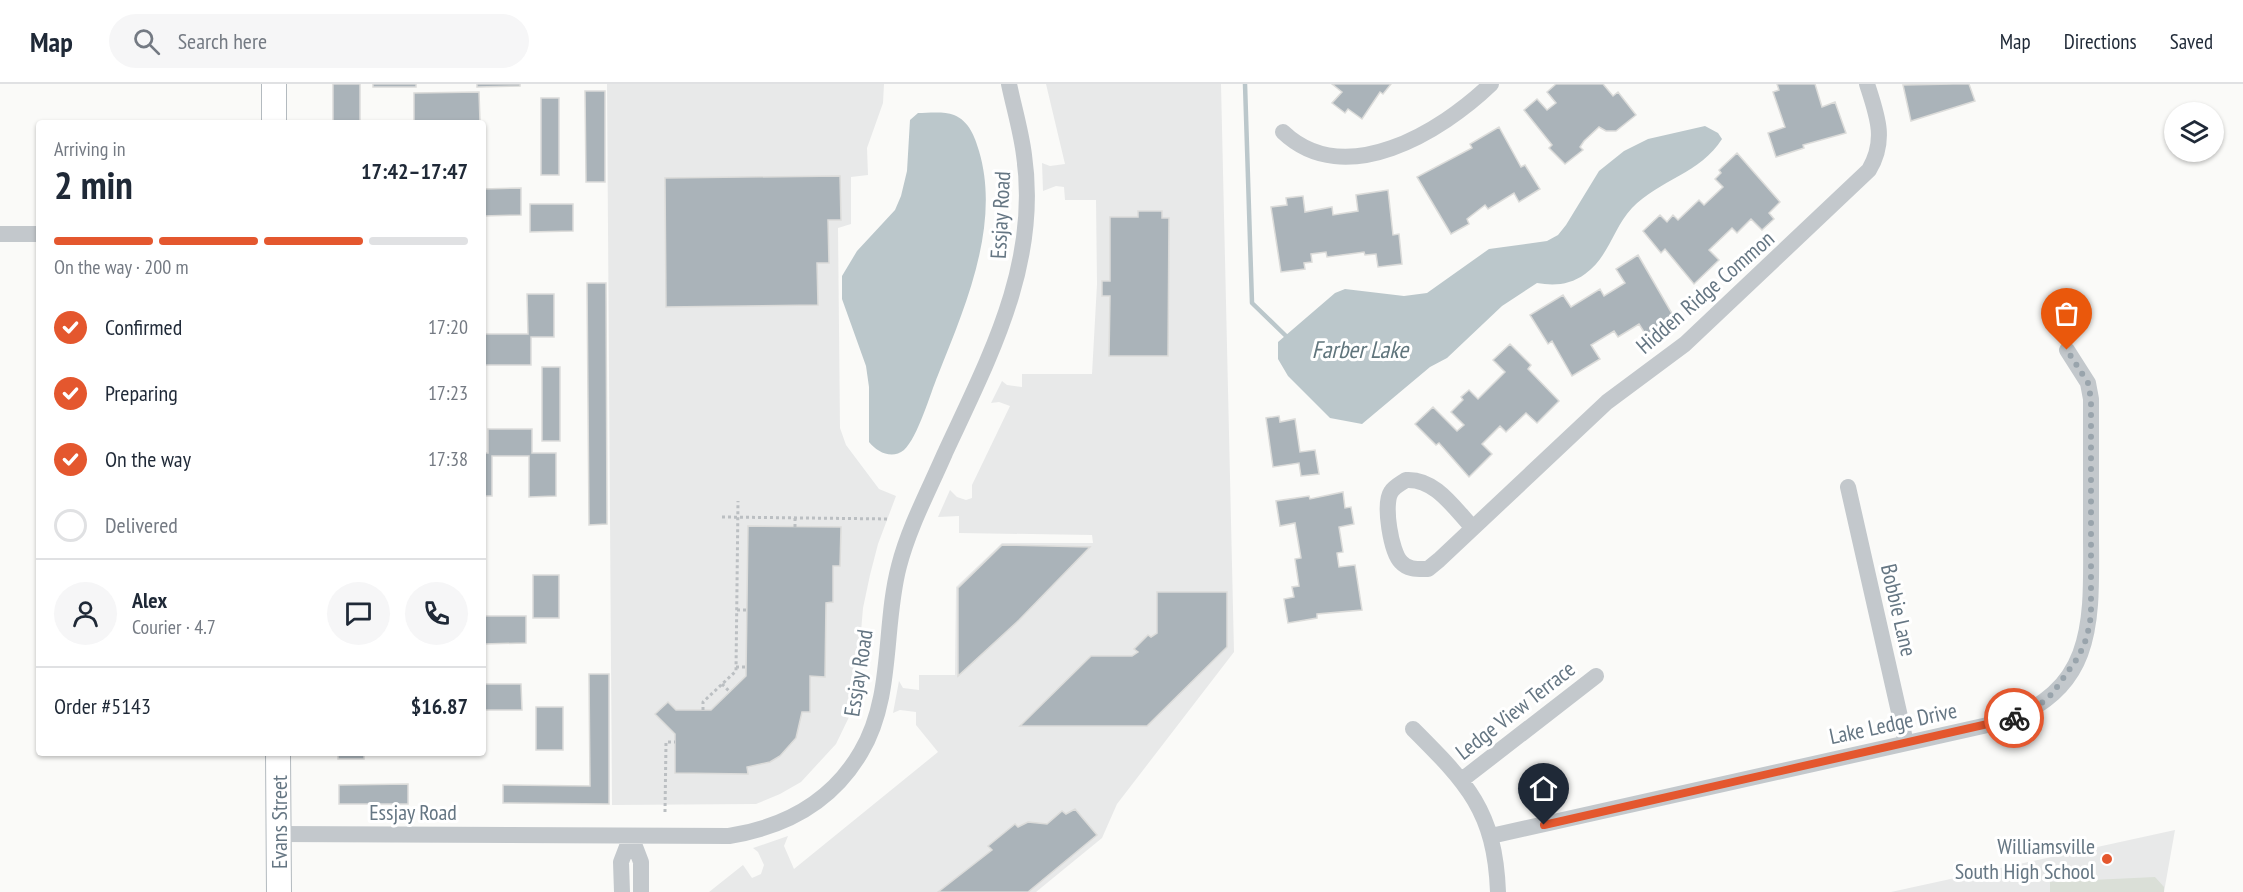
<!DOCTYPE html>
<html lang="en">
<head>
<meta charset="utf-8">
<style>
	:root { --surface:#fff; --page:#f6f6f7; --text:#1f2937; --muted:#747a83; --line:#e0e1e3; --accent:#e4572e }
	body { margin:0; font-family:"PT Sans Narrow",sans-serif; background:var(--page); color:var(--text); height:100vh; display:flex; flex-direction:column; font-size:22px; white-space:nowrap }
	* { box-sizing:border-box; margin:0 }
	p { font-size:20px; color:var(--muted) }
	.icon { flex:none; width:33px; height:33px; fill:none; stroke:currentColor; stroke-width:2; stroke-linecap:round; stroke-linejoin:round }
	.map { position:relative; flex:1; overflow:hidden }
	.details { position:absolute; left:36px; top:36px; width:450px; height:636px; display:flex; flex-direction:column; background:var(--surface); border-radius:6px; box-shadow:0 2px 4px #0004 }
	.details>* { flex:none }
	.controls { position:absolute; left:2164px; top:18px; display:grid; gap:12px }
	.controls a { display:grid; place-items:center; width:60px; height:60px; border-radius:50%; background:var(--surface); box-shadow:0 2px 4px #0004; font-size:30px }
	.pin { position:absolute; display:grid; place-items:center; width:51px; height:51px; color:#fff; margin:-62px -26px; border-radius:50% 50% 50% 0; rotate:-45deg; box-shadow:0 0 6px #0007 }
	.pin .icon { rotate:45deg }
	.courier { position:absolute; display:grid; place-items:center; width:60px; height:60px; margin:-30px; border:4px solid #e4572e; border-radius:50%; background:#fff; color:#222; box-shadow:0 2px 8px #0007 }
	.summary em { font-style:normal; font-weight:800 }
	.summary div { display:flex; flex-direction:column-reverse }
	.summary { display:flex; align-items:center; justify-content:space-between; height:102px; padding:0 18px }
	h1 { font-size:39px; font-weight:800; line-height:45px }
	.bar { display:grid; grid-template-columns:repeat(4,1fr); gap:9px 6px; align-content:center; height:72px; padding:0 18px }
	.bar i { height:8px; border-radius:4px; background:var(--line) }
	.bar .current { background:var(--accent) }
	.bar p { grid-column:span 4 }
	.line { display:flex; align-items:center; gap:15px; padding:0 18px; border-top:2px solid var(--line) }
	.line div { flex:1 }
	.round { display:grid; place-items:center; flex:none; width:63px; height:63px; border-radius:32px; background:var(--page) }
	ol { padding:0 18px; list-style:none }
	li { display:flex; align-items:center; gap:18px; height:66px }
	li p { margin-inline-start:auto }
	li .icon { padding:6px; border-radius:50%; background:var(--accent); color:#fff; stroke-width:4 }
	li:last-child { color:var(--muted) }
	li i { width:33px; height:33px; border:3px solid var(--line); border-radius:50% }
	header { display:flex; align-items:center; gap:36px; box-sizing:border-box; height:84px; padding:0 30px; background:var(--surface); border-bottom:2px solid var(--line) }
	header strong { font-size:28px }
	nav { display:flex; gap:33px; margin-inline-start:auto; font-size:21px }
	.search { width:420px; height:54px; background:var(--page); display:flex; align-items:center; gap:15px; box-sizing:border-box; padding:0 21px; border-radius:33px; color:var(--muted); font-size:22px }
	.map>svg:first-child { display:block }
	.built { fill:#e8e9e9 }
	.green { fill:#dadfd7 }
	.water { fill:#bbc7cb }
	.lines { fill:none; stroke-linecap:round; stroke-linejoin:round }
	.stream { stroke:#bbc7cb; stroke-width:4.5 }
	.building { fill:#aab3b9; stroke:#dcdcda; stroke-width:1.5 }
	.secondary-casing { stroke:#b3babf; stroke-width:26 }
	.path { stroke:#bbbfc2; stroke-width:3; stroke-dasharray:3 3; stroke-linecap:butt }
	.street { stroke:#c3c8cc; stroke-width:16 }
	.secondary { stroke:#fff; stroke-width:24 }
	.done { stroke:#99a4ac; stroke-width:6; stroke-dasharray:0 10.8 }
	.route { stroke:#e4572e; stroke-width:8 }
	.poi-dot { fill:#e4572e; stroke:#fff; stroke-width:2 }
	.labels { text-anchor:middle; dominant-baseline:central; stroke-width:6; stroke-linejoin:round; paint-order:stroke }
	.street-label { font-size:22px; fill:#657683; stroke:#fff }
	.poi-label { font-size:22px; fill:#657683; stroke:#fff; text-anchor:end }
	.water-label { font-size:24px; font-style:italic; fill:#60757c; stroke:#fff }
</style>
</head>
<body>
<header>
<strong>Map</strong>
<div class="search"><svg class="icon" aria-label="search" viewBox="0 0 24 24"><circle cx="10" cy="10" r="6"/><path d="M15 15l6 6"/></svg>Search here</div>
<nav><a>Map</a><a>Directions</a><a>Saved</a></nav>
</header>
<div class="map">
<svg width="2243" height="808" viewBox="0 0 2243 808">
	<rect width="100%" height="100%" fill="#fafaf8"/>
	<path class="built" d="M607,0h277l-1,19 -16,45 1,27 -17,2v47l-13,4 2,200 6,17 33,44 17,7 -18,48 -8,31 -7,33 -7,83 -7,26 -13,27 -35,38 -21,12 -24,10 -144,1z
		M1046,0h175l13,568 -117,152 -15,34 -66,54h-327l34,-27 9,13 9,-4 3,-9 -6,-13 -5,-4 35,-12 -4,10 10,23 144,-117 -22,-27v-13l-16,-2 -7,3 6,-32 4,7 16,2v-15h36l1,-88 46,-44h91l-1,-8 -133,-2v-17l-21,1 12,-27 7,7 9,3 6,-2v-13l38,-79 -11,-4 -8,1 11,-22 5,4 15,2v-13h70l5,-90 -1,-84h-31l-1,-13 -8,-1 -13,5 -1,-28 8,3 15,-2z
		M2175,746l-11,62h-273z"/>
	<path class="green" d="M2155,793l9,10v5h-114v-10z"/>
	<path class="water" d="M918,29c10,0 26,-2 36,2 15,6 21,22 25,36 22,74 -14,156 -41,224 -8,19 -20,62 -34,75 -12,10 -27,2 -35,-8v-55l-3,-21 -24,-67v-23l15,-25 38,-41 6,-14 6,-25 3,-51z
		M1705,42l13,7 4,6c-21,34 -63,41 -90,69 -19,20 -23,49 -47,66 -15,11 -31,12 -48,9l-35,23 -55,52 -17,9 -68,57 -32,-6 -42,-42 -10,-17v-17l57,-49 10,-4 59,7 23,-3 62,-44 58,-8 11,-6 8,-10 33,-54 25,-20 24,-12z"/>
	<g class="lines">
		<path class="stream" d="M1245,0l7,219 34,33"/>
	</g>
	<path class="building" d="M333,0h27v39h-27z
		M373,0h43v3h-43z
		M477,0h43v2l-43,1z
		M1332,0h59l-8,10 -3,-2 -18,27 -14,-10 -3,4 -13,-10 10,-11z
		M1556,0h47l10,12 5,-4 18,23 -20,16h-10l-7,-4 -15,14 -4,6 3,3 -18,14 -16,-16 3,-3 -28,-35 13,-11 10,11 9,-7 -9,-11z
		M1777,0h38l7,23 13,-5 11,31 -43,12 1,3 -28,9 -8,-24 17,-6 -12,-35 6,-2z
		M1953,0h16l6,17 -64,20 -8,-36z
		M585,7h20v91h-19z
		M479,8l1,30 -66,1v-30z
		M541,14h18v77h-18z
		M1499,43l22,40 4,-2 15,24 -21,13 -5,-9 -26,16 -3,-4 -18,14 2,5 -18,10 -34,-57 55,-29 -2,-4z
		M1737,69l43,49 -11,11 5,6 -12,11 -11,-11 -14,14 -5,-5 -23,22 10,10 -25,24 -29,-35 -4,4 -18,-22 17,-16 7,7 6,-7 5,5 21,-20 5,5 19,-18 -8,-8 6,-6 -2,-3z
		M840,92l1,44h-13l1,43h-12l1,42 -152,2 -1,-129z
		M521,104v27l-38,1v-27z
		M1388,106l5,45 6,-1 3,30 -24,3 -2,-13 -11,1 -1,-3 -37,5 -1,-5 -15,2 1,8 -8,1 1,6 -24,3 -10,-65 16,-2 -1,-7 17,-2 2,16 27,-5 1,8 25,-4 -2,-16z
		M530,120h43v27l-43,1z
		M1138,127h24v7h7l-1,138h-59l1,-60h-8v-15h8v-64h28z
		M1638,171l36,62 -28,18 -7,-11 -21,13 -4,-6 -23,14 9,14 -28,17 -20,-35 -4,3 -18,-29 33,-20 8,12 29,-18 4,7 21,-13 -9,-14z
		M587,199h19l1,241 -18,1z
		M527,210h27v43h-23v28h-48v-31h45z
		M1510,260l21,21 -3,4 31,32 -22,22 -11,-10 -20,19 -6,-6 -18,18 10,10 -23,23 -30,-34 -3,2 -21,-21 18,-17 24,24 7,-6 -13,-13 12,-12 -2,-3 8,-7 9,9 27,-27 -12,-12z
		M542,283h18v74h-18z
		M1279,332l1,6 15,-3 5,33 15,-2 4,24 -18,2 -2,-13 -26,4 -7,-49z
		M488,345h44v24h24v43l-27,1v-41h-37v40h-9v-43h5z
		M1343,408l2,16 6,-1 3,17 -15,3 4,25 -6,1 2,14 16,-2 7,45 -45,4v4l-29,5 -4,-24 10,-2 -2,-10 7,-1 -4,-27 6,-1 -6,-35 -15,3 -4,-25 33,-5 1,3z
		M748,442l93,1 -1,39h-7v36l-7,1 -1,74 -15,-1v36h-8l-6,26 -16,18 -10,6 -23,5 1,7 -73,-1v-39l-20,-20 13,-12 8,8h35l35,-34z
		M1002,461l88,2 -71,73 -61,56v-88z
		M533,491h26v43h-26z
		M1157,508h70v55l-80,79h-127l71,-70h41l6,-4 -4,-3 14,-14 3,2 6,-4z
		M483,532h43v27l-43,1z
		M589,590h20v130l-106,-1v-18l87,1z
		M483,600h38l1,26h-39z
		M536,623h27v43h-27z
		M338,669h26v6h-26z
		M392,669h27v2h-27z
		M408,700v20h-69v-19z
		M1075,725l22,26 -69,57h-90l54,-42 -4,-4 27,-22 3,3 10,-5 19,2 15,-13 4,3z"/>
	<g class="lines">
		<g class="secondary-casing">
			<path id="secondary" d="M274,0v39
				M278,669l1,139"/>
		</g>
		<path class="path" d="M722,433l168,2
			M795,434v9
			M737,526h10
			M736,583h10
			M722,600l8,8
			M703,626v-8l33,-31 2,-170
			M665,728l1,-70h9"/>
		<path class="street" d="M1283,48c62,59 158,0 208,-48
			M0,150h39
			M1848,403l58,256
			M1473,444c-19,-20 -38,-50 -67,-48 -6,4 -12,7 -15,12 -8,12 0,60 10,70 7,8 17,7 27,7l11,-9 168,-158 78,-58 184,-174c18,-30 8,-55 -2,-86
			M1413,645c54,54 82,82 85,163
			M1463,695l133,-103
			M279,750l450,2c56,-9 103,-34 132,-84 33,-55 22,-126 38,-186 10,-39 30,-76 46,-113 44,-95 95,-189 79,-298 -3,-24 -10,-47 -15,-71
			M631,752l10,26v30
			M1491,752l510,-114c98,-32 90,-106 90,-191 0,-44 0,-88 0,-132l-3,-16 -21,-33
			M622,808l-1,-30 10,-26"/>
		<use href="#secondary" class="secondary"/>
	</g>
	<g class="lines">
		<path class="done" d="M2014,634l24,-12 14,-12 27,-38 8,-19 4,-21v-217l-3,-16 -21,-33"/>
		<path class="route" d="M1544,741l470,-107"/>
	</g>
	<circle class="poi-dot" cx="2107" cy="775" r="6"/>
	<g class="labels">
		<g class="street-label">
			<text transform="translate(1000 131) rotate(-87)">Essjay Road</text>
			<text transform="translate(1705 208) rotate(-41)">Hidden Ridge Common</text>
			<text transform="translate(1899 526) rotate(77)">Bobbie Lane</text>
			<text transform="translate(858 589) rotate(-81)">Essjay Road</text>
			<text transform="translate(1515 626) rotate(-38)">Ledge View Terrace</text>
			<text transform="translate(1893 639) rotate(-12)">Lake Ledge Drive</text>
			<text x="413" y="728">Essjay Road</text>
			<text transform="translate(279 738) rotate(-90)">Evans Street</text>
		</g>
		<g class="poi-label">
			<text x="2095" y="762">Williamsville<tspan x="2095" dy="25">South High School</tspan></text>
		</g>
		<g class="water-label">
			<text x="1360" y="265">Farber Lake</text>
		</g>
	</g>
</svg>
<div class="controls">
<a><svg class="icon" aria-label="layers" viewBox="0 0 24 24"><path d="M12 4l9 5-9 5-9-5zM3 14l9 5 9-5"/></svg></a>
</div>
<div class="pin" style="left:2067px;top:266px;background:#ea580c"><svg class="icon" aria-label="bag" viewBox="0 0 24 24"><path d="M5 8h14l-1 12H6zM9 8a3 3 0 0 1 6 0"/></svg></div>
<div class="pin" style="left:1544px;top:741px;background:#1f2937"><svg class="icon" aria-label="home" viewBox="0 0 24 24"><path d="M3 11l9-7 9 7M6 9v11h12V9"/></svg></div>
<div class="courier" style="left:2014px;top:634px"><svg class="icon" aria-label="bike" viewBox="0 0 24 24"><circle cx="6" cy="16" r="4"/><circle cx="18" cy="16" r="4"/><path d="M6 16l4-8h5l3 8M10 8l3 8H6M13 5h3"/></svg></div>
<section class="details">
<div class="summary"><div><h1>2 min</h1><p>Arriving in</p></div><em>17:42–17:47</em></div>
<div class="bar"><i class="current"></i><i class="current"></i><i class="current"></i><i></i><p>On the way · 200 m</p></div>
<ol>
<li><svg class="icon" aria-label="check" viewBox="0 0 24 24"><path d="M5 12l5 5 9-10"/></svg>Confirmed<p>17:20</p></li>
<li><svg class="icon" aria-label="check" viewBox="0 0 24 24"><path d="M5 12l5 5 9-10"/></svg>Preparing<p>17:23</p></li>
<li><svg class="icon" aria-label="check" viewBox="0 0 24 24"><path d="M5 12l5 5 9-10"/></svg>On the way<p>17:38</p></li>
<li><i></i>Delivered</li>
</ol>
<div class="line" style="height:108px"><a class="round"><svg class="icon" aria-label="person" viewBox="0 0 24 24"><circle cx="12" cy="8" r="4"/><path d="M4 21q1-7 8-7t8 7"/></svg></a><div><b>Alex</b><p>Courier · 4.7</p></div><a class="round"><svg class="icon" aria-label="chat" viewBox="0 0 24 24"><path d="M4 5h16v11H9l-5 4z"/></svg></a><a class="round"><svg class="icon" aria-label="phone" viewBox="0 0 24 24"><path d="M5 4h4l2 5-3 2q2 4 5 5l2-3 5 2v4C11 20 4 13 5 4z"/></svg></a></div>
<div class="line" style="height:78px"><div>Order #5143</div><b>$16.87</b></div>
</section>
</div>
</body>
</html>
